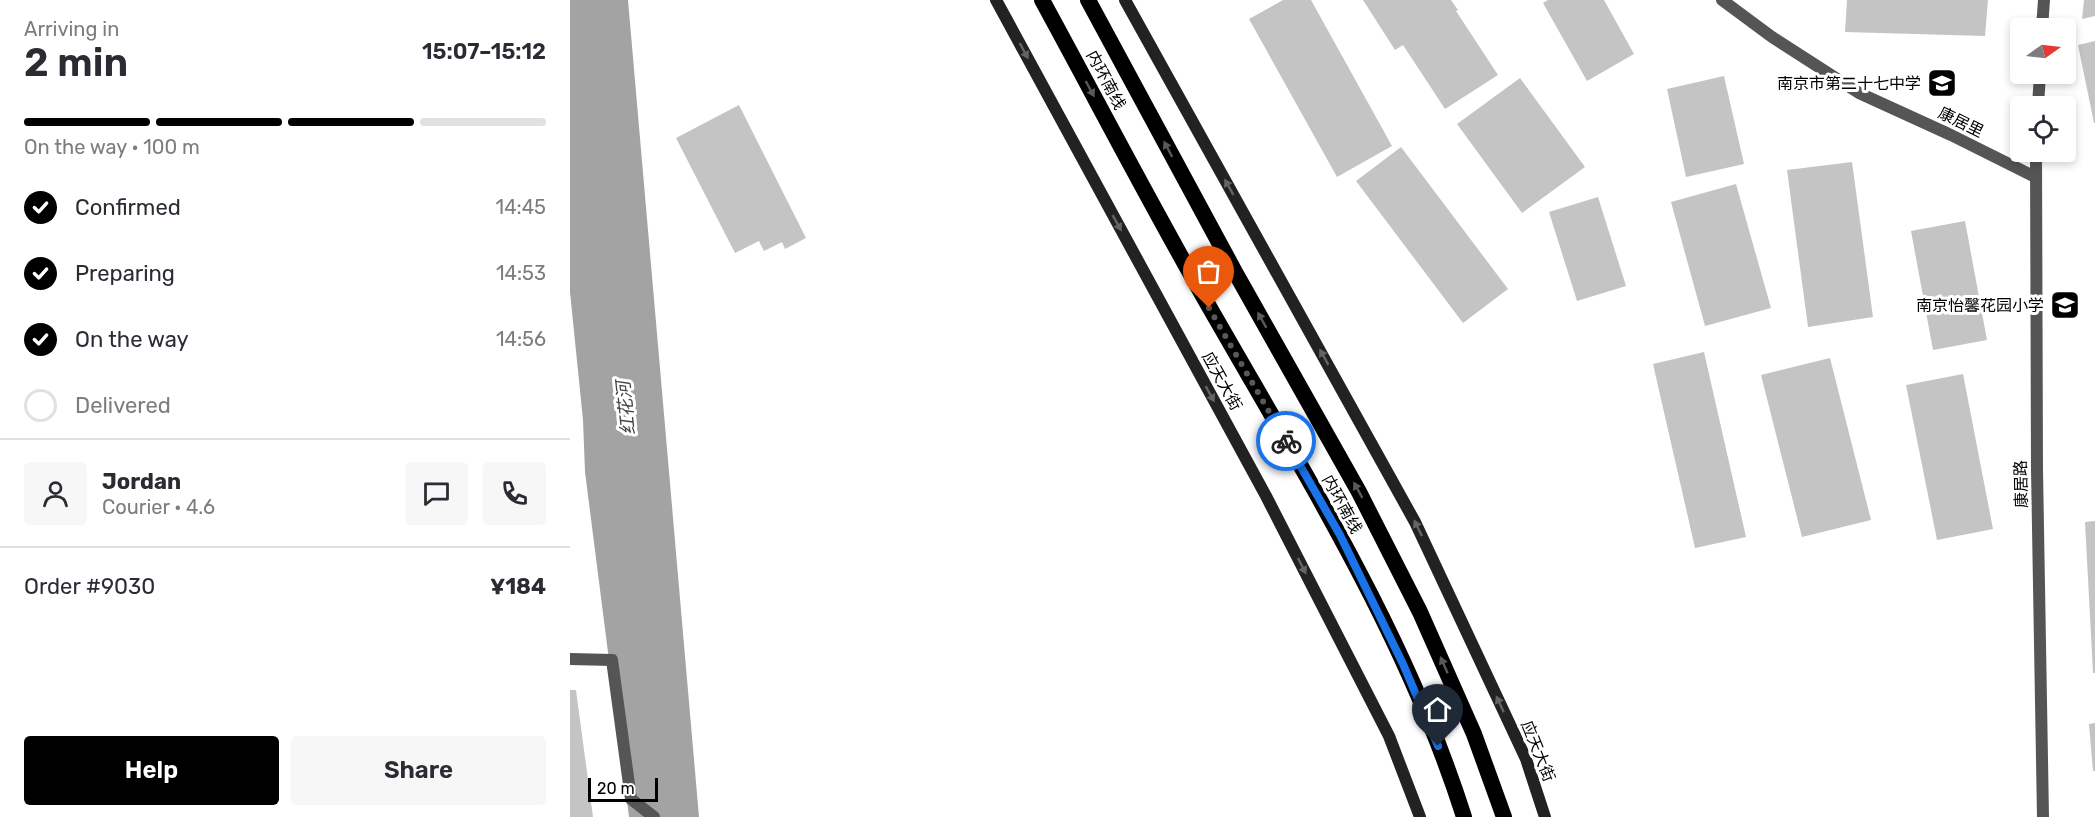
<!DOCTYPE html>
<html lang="en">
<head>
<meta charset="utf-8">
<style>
	:root { --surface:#fff; --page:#f7f7f7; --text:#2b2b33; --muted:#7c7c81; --line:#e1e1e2; --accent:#000 }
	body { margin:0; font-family:Rubik,"Noto Sans SC",sans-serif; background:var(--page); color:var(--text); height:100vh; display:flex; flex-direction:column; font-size:22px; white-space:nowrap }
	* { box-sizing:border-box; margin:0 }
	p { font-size:20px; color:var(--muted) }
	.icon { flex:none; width:33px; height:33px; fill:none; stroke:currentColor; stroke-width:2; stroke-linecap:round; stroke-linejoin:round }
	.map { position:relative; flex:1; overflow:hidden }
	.drawer { display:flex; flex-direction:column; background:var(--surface); width:570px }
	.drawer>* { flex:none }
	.needle { width:39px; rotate:76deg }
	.fabs { position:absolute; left:1440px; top:18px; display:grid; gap:12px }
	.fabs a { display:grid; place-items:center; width:66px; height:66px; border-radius:6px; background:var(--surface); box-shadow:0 3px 9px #0003; font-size:30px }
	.scale { position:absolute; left:18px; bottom:15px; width:70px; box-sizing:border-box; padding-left:6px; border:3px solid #000; border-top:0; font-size:16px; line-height:21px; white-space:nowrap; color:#000; -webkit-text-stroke:4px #fff; paint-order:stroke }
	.pin { position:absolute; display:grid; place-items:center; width:51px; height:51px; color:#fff; margin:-62px -26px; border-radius:50% 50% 50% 0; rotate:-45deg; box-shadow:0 0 6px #0007 }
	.pin .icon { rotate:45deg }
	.courier { position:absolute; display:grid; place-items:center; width:60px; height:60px; margin:-30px; border:4px solid #1a73e8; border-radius:50%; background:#fff; color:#222; box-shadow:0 2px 8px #0007 }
	.summary em { font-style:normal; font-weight:600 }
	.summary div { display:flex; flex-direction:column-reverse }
	.summary { display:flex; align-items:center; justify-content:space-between; height:102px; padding:0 24px }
	h1 { font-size:39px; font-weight:600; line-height:45px }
	.bar { display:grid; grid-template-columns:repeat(4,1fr); gap:9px 6px; align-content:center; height:72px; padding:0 24px }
	.bar i { height:8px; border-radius:4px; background:var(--line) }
	.bar .active { background:var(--accent) }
	.bar p { grid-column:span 4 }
	.line { display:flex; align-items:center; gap:15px; padding:0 24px; border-top:2px solid var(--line) }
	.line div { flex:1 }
	.round { display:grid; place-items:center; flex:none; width:63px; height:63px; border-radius:6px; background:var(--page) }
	ol { padding:0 24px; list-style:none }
	li { display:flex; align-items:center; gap:18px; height:66px }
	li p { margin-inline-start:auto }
	li .icon { padding:6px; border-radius:50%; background:var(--accent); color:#fff; stroke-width:4 }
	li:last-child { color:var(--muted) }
	li i { width:33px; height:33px; border:3px solid var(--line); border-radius:50% }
	.button { display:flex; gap:12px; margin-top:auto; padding:12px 24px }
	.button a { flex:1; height:69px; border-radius:6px; background:var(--accent); color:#fff; font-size:24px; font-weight:600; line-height:69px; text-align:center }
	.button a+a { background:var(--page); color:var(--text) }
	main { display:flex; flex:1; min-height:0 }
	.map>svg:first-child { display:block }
	.water { fill:#a3a3a3 }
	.building { fill:#c4c4c4 }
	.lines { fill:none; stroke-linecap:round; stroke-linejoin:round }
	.minor { stroke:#555; stroke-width:12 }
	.secondary { stroke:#222; stroke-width:12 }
	.trunk { stroke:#000; stroke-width:16 }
	.oneway { fill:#646464 }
	.oneway2 { fill:#595959 }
	.done { stroke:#595959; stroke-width:6; stroke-dasharray:0 10.8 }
	.route { stroke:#1a73e8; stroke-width:8 }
	.labels { text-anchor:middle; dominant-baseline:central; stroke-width:6; stroke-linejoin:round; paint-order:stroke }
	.street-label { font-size:16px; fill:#000; stroke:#fff }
	.poi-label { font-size:16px; fill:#000; stroke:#fff; text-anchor:end }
	.water-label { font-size:18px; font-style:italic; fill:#444; stroke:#fff }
</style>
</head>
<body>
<main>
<section class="drawer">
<div class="summary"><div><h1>2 min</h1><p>Arriving in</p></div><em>15:07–15:12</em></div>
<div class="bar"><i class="active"></i><i class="active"></i><i class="active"></i><i></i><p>On the way · 100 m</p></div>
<ol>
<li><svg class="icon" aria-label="check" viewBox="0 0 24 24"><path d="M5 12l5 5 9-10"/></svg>Confirmed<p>14:45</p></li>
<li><svg class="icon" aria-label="check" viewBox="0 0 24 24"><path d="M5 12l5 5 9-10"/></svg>Preparing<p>14:53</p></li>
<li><svg class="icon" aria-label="check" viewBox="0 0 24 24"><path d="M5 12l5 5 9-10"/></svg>On the way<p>14:56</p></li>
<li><i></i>Delivered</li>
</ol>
<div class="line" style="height:108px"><a class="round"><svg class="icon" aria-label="person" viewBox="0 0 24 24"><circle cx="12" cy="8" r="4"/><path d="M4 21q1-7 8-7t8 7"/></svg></a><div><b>Jordan</b><p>Courier · 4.6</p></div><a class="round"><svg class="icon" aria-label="chat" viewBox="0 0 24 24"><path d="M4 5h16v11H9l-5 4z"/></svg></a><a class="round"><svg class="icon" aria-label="phone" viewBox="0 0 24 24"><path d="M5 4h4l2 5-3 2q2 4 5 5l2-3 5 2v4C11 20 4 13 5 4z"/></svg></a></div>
<div class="line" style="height:78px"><div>Order #9030</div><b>¥184</b></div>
<div class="button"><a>Help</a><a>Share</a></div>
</section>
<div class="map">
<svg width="1525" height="817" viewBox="0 0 1525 817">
	<rect width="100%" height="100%" fill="#fff"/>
	<path class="water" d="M0,0h58l71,817h-70l-44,-345 -2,-52 -13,-128z"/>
	<path class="building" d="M713,0h28l81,146 -55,31 -88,-158z
		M793,0h88l7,10 -2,1 42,64 -53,34 -42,-64 -8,5z
		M978,0h56l30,54 -47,27 -44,-78z
		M1277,0h141l-3,36 -140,-4z
		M1514,0h11v16l-13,3z
		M1525,41v82h-1l-16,-78z
		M1154,76l20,88 -58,13 -19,-88z
		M950,78l65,89 -63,46 -65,-89z
		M169,105l67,133 -21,11 -3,-7 -18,9 -5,-10 -24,12 -59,-115z
		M831,147l107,142 -45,34 -107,-142z
		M1282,162l21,155 -65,10 -21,-157z
		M1166,184l35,124 -66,18 -34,-124z
		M1028,197l28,89 -49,15 -28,-89z
		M1395,221l22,119 -54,10 -22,-119z
		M1134,352l42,185 -51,11 -42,-184z
		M1260,358l41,162 -69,17 -41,-162z
		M1393,374l30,155 -56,11 -31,-155z
		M1525,521v152h-2l-8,-151z
		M0,690h6l17,127h-23z
		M1525,723v48h-2l-4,-47z"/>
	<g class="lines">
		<path class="minor" d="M1152,0l50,37 87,56 92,42 84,42
			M1472,28l2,-28
			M1468,106l2,-32
			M1466,152l1,318 6,347
			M0,659l42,1 19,139 23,18"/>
		<path class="secondary" d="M426,0l270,496 123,240 31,81
			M555,0l290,522 111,237 19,58"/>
		<path class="trunk" d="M472,0c60,110 117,221 180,329 90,157 187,314 242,488
			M518,0l147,272 124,220 61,120 54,122 30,83"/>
	</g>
	<defs><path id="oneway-solid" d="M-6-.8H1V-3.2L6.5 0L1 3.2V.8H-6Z" transform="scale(1.5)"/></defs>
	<g class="oneway">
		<use href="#oneway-solid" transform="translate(454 51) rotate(62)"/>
		<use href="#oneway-solid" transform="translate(659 187) rotate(-119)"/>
		<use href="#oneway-solid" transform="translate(547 223) rotate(61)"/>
		<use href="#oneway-solid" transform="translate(754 357) rotate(-119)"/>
		<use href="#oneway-solid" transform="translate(640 394) rotate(61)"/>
		<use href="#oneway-solid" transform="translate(848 528) rotate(-116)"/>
		<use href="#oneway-solid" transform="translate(732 566) rotate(63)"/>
		<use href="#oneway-solid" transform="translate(930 704) rotate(-115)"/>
	</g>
	<g class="oneway2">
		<use href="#oneway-solid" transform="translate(520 89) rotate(62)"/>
		<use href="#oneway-solid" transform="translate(598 149) rotate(-118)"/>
		<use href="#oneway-solid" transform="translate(692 320) rotate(-119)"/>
		<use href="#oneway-solid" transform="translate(788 490) rotate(-119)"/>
		<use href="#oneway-solid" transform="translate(874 665) rotate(-114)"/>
	</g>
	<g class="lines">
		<path class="done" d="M639,308l77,133"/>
		<path class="route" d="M716,441l54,94 63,129 35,82"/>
	</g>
	<defs>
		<g id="school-square" transform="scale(1.5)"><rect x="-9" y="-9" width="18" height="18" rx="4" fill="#000" stroke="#fff"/><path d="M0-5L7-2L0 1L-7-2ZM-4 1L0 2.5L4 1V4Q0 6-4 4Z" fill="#fff"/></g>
	</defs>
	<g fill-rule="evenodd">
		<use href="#school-square" x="1372" y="83"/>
		<use href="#school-square" x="1495" y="305"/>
	</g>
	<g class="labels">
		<g class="street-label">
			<text transform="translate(536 80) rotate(62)">内环南线</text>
			<text transform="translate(1391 122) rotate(26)">康居里</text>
			<text transform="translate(652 381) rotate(61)">应天大街</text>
			<text transform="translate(1451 484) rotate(-91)">康居路</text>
			<text transform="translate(772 504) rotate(61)">内环南线</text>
			<text transform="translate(968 751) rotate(68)">应天大街</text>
		</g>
		<g class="poi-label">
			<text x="1351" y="83">南京市第二十七中学</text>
			<text x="1474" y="305">南京怡馨花园小学</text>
		</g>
		<g class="water-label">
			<text transform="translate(56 408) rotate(-96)">红花河</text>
		</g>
	</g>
</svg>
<div class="fabs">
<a><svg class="needle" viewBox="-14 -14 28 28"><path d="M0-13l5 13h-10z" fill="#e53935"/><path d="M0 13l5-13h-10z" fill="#7c7c81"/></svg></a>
<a><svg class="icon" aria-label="locate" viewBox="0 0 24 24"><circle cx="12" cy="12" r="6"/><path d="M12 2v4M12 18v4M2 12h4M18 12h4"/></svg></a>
</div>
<div class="scale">20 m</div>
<div class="pin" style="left:639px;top:308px;background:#ea580c"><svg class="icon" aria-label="bag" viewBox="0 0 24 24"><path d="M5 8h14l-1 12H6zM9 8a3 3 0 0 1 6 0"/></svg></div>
<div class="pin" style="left:868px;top:746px;background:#1f2937"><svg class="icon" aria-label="home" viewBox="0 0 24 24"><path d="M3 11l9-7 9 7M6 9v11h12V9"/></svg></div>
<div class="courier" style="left:716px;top:441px"><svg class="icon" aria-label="bike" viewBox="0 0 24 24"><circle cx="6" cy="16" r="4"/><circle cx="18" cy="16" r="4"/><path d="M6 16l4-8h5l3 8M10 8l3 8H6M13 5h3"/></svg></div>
</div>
</main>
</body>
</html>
